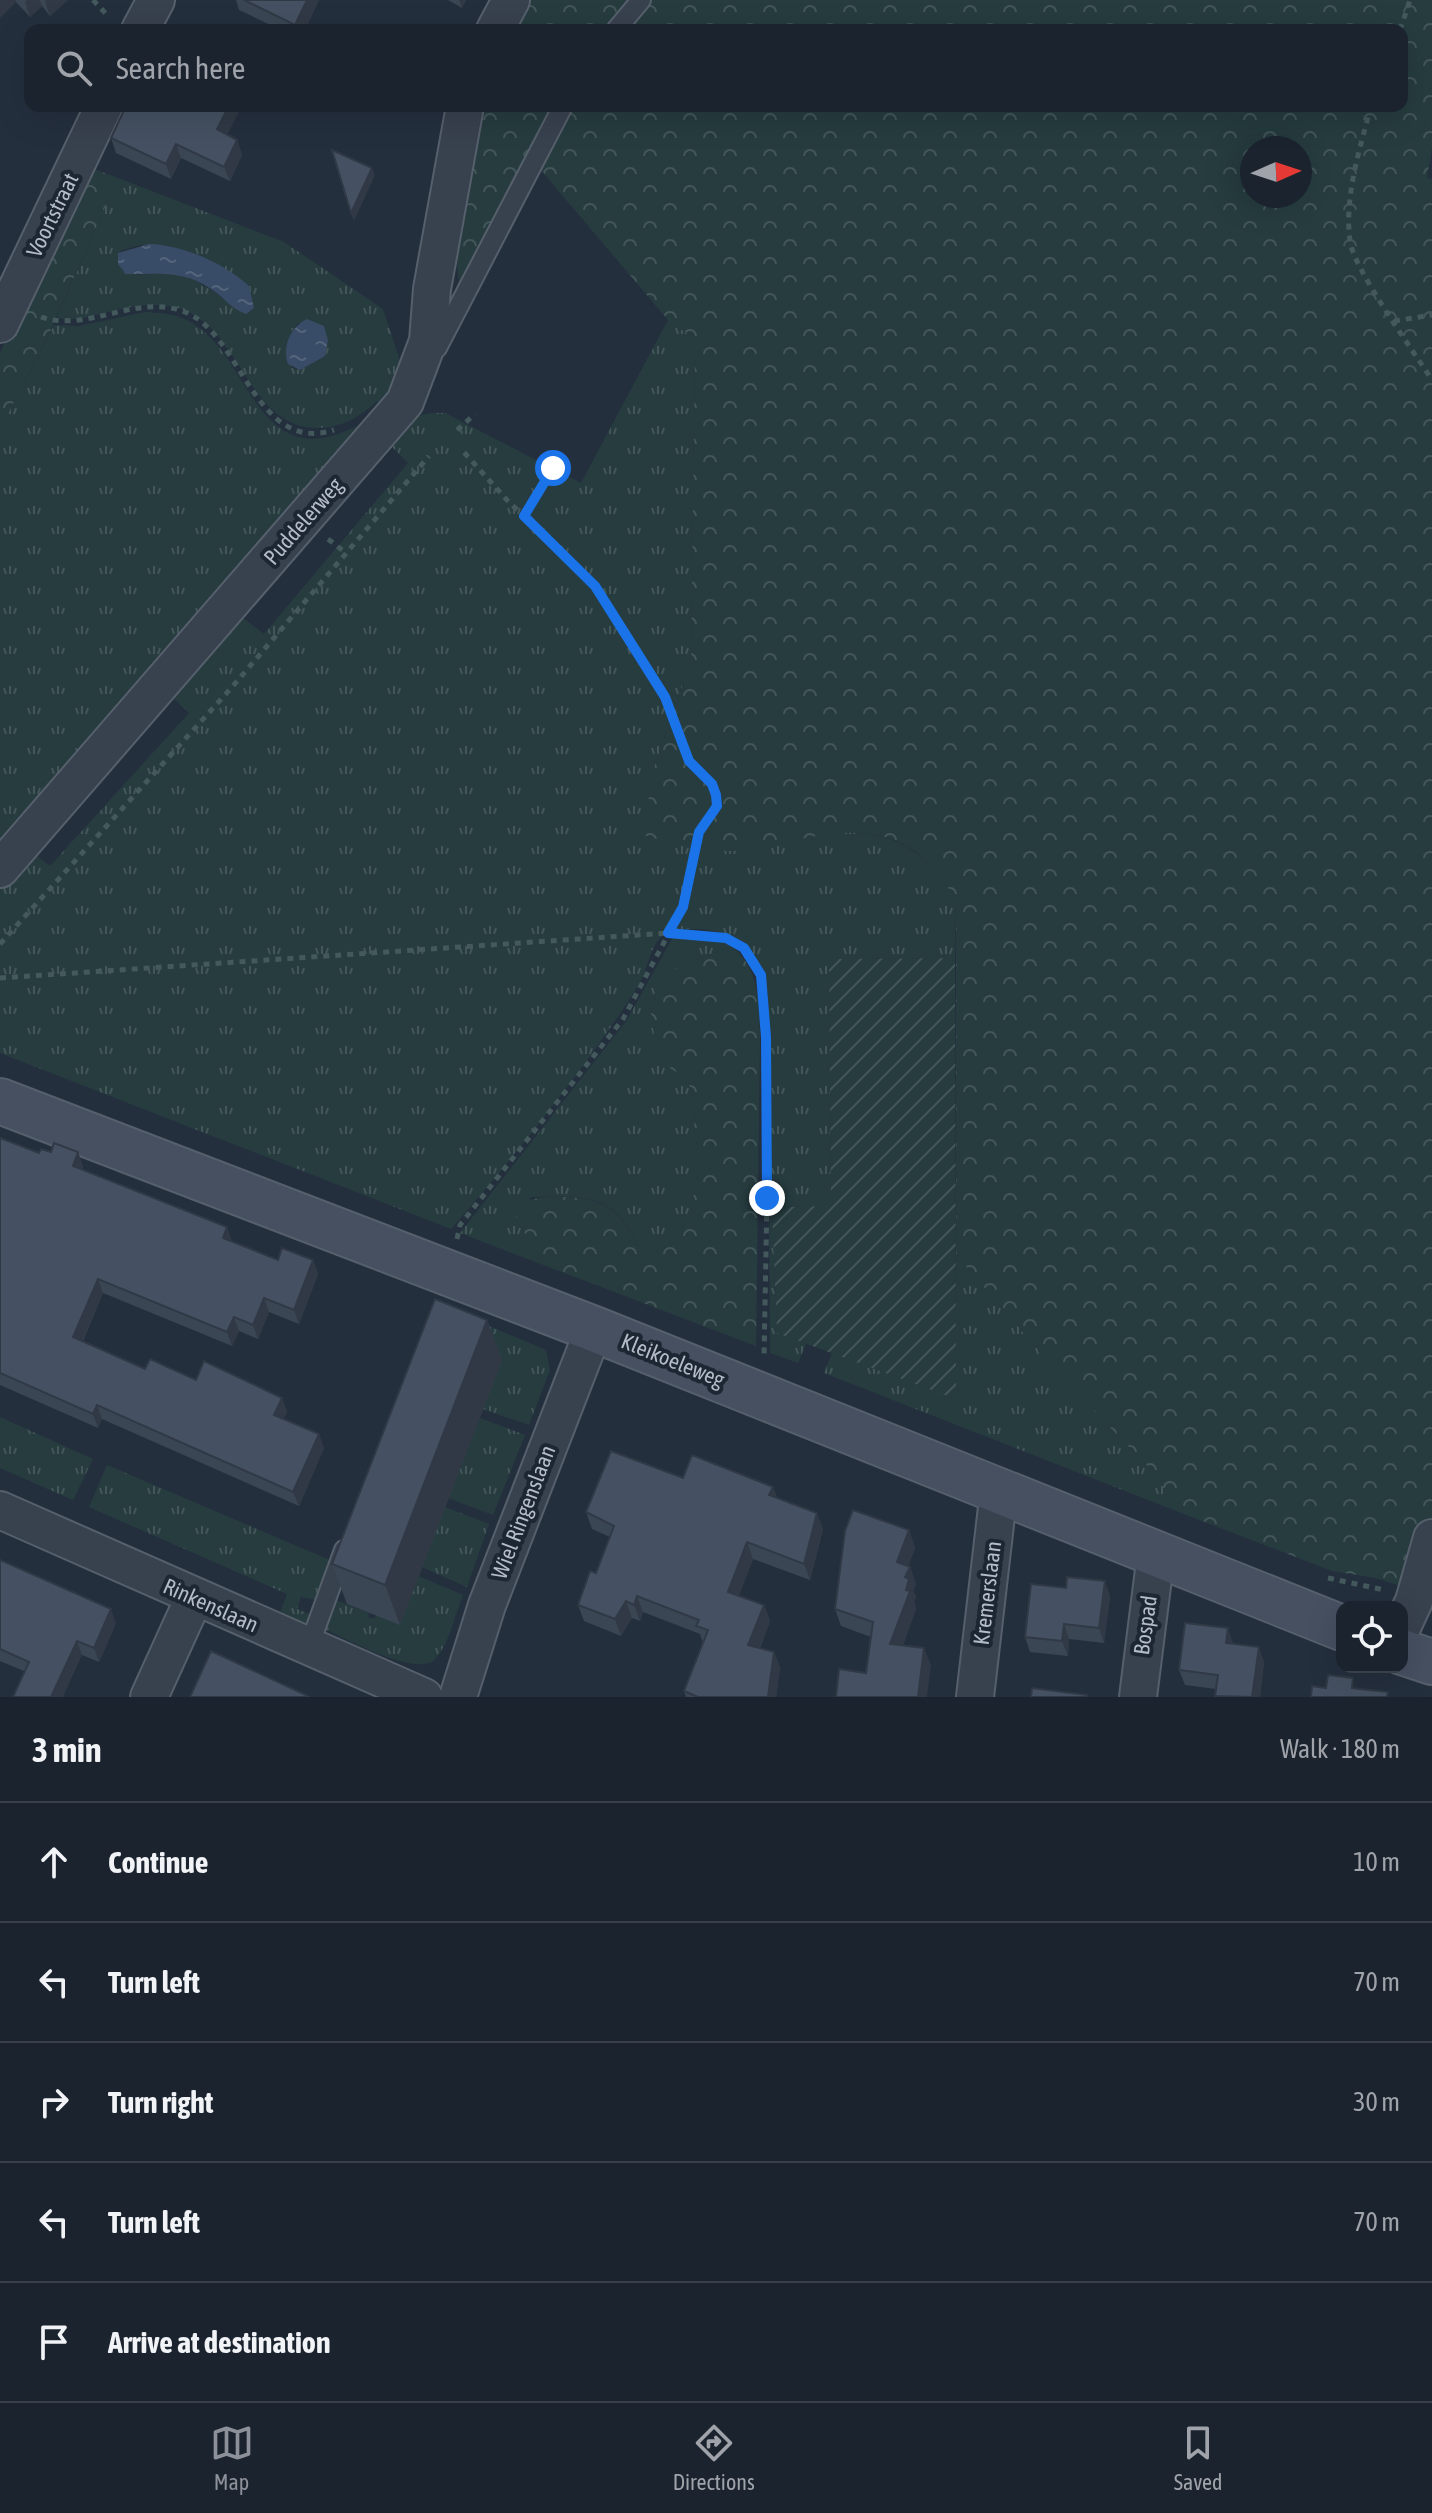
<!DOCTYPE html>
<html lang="en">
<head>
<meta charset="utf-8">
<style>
	:root { --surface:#1b232e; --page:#282f3a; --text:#f1f3f6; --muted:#a0a4aa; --line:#39404a; --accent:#8c9099 }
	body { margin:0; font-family:"Asap Condensed",sans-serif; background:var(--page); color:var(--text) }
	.controls { position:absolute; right:24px; bottom:24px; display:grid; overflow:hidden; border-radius:16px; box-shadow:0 8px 32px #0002 }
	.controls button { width:72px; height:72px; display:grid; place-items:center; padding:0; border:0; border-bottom:2px solid var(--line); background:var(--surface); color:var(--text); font:40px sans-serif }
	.compass { position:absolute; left:1240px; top:136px; width:72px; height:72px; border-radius:50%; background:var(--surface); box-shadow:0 8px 32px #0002; rotate:87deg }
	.stop { position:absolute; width:24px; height:24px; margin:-18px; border:6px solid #1a73e8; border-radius:50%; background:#fff }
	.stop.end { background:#1a73e8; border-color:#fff; box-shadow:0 2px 8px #0008 }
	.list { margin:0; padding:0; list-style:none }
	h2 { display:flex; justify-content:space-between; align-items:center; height:104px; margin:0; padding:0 32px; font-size:34px }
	h2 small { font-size:26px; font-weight:400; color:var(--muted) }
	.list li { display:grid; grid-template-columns:52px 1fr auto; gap:24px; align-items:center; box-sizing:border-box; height:120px; padding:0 32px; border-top:2px solid var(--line) }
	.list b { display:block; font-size:30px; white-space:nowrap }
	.list em { font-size:26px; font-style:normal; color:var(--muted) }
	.icon { flex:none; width:44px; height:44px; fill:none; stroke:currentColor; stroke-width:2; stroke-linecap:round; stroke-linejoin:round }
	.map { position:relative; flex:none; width:1432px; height:1697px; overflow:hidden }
	.search { position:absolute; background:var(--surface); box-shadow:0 8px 32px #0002; left:24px; right:24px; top:24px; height:88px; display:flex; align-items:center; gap:20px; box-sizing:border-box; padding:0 28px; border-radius:16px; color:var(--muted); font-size:30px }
	.sheet { height:704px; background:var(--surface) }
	nav { display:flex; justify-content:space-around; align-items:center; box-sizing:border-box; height:112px; border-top:2px solid var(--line); background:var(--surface); font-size:22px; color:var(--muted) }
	nav a { display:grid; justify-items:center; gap:4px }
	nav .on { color:var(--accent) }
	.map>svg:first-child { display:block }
</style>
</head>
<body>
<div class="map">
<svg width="1432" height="1697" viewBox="0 0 1432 1697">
	<defs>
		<pattern id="grass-tufts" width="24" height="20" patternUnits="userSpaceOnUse" patternTransform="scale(2)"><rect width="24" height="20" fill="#263c3f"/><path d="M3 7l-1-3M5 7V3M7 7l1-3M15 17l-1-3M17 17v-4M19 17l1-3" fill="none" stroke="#435659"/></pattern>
		<pattern id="forest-crowns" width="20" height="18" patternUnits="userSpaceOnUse" patternTransform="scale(2)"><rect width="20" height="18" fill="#263c3f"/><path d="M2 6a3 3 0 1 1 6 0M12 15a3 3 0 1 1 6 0" fill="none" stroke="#435659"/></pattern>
		<pattern id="garden-furrows" width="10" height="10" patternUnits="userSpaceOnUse" patternTransform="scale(2)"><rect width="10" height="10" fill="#263c3f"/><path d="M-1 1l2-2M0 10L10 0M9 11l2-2" fill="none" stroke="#435659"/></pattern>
		<pattern id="water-ripples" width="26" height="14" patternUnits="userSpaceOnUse" patternTransform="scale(2)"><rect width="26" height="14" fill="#394c67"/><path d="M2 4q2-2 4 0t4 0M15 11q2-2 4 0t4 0" fill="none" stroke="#53647b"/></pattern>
	</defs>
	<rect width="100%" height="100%" fill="#242f3e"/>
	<!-- grass -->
	<g fill="url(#grass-tufts)" fill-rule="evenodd">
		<path d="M118,178L284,242L383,309L403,370L383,403L377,401C360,417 341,428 317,428C248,427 243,333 184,310C138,292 83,328 57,317ZM140,245C181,250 217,259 249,286L254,308L249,312C223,303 207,281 178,275C161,271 137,279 123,270L120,251ZM298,323L324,326L328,340L325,356L300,370L292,368L291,333Z"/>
		<path d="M145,312C157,313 170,313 182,318C258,349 249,494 375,416L0,849V429L54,325L79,326Z"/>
		<path d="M668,320L695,339L691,661L650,779L752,849C805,834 871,818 919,855C933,865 944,884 956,897L955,958L829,959L831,1207L772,1206L777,1332L806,1344L798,1363L770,1353L768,993C759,951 737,930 694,929C682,929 669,929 660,938C650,949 647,970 640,982C631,998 620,1014 610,1028C561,1098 507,1165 451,1229L0,1053V887L32,852L50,866L189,713L172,697L240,616L264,634L408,463L387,442C405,422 418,411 445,413L581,483Z"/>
		<path d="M673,937L713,938L731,946L673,970L659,981L651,1013L687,1079L695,1100L694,1130L699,1158L691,1214L676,1242L654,1252L637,1245C615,1191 581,1197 531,1197L516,1220L526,1235L533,1261L460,1233L627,1020Z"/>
		<path d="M956,1255L1068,1384L1160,1479L1171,1509L824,1373L832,1353L956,1398Z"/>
		<path d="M446,1308L546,1350L550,1370L529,1425L483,1409L501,1360Z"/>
		<path d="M0,1417L93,1459L73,1500L0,1468Z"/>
		<path d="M480,1418L525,1435L493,1515L448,1498Z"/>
		<path d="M107,1465L332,1561L316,1600L301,1597L297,1609L312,1615L309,1622L298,1628L278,1618L287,1594L89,1507Z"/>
		<path d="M445,1507L489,1524L467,1587L422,1567Z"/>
		<path d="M418,1576L463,1595C455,1614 450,1642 436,1658C419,1680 344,1637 322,1628L333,1599L369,1613L368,1617L374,1619L376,1615L400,1624Z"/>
	</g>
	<!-- forest -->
	<g fill="url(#forest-crowns)" fill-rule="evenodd">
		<path d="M523,0H1432V147L1427,178L1432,179V1517L1407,1588L1376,1578L1332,1571L1171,1509L1160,1479L1068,1384L956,1255V897C944,884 933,866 920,855C869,815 810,838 755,849C721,855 678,846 646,836L650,779L691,661L695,339L668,320L529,156L459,283L455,243L481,106H1402V30H507ZM1252,148H1300V196H1252Z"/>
		<path d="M86,166L118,178L49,334L0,429V353Z"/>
		<path d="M731,946C761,969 758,1003 760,1038L756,1346L533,1261L526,1235L516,1220L517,1206C532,1197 542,1197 559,1197C599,1197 620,1206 637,1245L654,1252L675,1242L691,1214L699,1158L694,1130L695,1100L687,1079L670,1068L654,1034L651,1013L659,981L673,970Z"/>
	</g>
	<!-- garden -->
	<path fill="url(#garden-furrows)" d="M955,958L956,1399L777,1333L772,1207L831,1206L829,959Z"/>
	<!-- water -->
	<g fill="url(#water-ripples)">
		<path d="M149,244C183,245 224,263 249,286L254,308L246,314C231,309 224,297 211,289C184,270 157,274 126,274L118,264V253Z"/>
		<path d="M307,319L324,326L328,340L325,356L300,370L288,364C282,347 290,327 307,319Z"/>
	</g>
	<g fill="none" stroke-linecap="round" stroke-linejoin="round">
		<defs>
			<g id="lane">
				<path d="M616,30L641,0"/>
				<path d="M437,348L563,106"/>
				<path d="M308,1649L344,1550"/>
			</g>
			<g id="street">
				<path d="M140,30L156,0"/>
				<path d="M495,30L511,0"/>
				<path d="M0,324L104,106"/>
				<path d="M0,869L405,402L428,341L432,289L465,106"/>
				<path d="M0,1510L424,1697"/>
				<path d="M1402,1627L1414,1601L1432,1538"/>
				<path d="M149,1697L194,1598"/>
				<path d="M458,1697L487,1605L594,1329"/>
				<path d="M975,1697L999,1490"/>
				<path d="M1138,1697L1156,1554"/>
			</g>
			<g id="secondary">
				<path d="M0,1101L594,1329L1342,1628"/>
				<path d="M1402,1652L1432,1662"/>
			</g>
		</defs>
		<!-- lane casing -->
		<use href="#lane" stroke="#565f6c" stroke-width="22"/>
		<!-- street casing -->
		<use href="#street" stroke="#565f6c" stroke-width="40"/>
		<!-- secondary casing -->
		<use href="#secondary" stroke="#565f6c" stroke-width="48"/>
		<!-- path -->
		<g stroke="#44595c" stroke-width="5" stroke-dasharray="6 6" stroke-linecap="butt">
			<path d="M93,0L109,17"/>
			<path d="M1400,30L1410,0"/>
			<path d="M1371,106C1360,149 1344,196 1350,241C1353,268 1414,352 1432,380"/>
			<path d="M41,317C89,333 135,293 185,312C242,334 255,455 334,430"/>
			<path d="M1394,321L1432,315"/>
			<path d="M457,430L475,414"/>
			<path d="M524,516L553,468V452"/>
			<path d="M328,539L346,553"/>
			<path d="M0,944L233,686L429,456"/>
			<path d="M0,978L668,933C716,936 752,932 764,990L767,1198L764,1358"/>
			<path d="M457,1239L460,1225L623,1019L683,907L699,832L717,806L712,784L689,761L665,697L595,586L507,500L461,449"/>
			<path d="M1328,1578L1384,1590"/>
		</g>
		<!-- lane -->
		<use href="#lane" stroke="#38414e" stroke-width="18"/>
		<!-- street -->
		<use href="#street" stroke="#38414e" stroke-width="36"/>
		<!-- secondary -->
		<use href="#secondary" stroke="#465061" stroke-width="44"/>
	</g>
	<!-- wall -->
	<g fill="#3b4654">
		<path d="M0,0H68L50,16L42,6L30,17L16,2Z"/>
		<path d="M236,0H319L305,30H281L239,10Z"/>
		<path d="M448,0H466L462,8Z"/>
		<path d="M227,134L237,140L242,155L230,181L181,158L171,179L116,153L111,138Z"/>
		<path d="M0,1138L39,1153L83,1166L82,1170L232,1242L278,1260H313L318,1274L299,1324L269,1312L258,1339L239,1331L232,1346L103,1293L83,1341L145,1369L282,1398L287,1412L283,1419L324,1448L299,1506L102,1419L98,1428L0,1385Z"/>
		<path d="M487,1320L502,1360L400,1625L347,1604L332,1564Z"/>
		<path d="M683,1478L773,1487L777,1498L823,1529L810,1580L753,1559L739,1595L764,1605L770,1621L760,1648L774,1652L780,1668L776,1697H686L684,1691L703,1643L700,1634L643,1612L640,1621L632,1618L621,1636L584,1621L578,1605L596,1573L610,1537L592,1529L586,1512Z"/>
		<path d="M909,1530L915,1548L908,1566L910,1567L916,1584L913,1591L916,1596L914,1602L916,1609L903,1645L931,1665L866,1673L871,1637L841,1626L835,1609Z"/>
		<path d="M0,1560L116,1623L99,1662L82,1655L24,1671L0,1661Z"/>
		<path d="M1110,1596L1104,1643L1069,1639L1068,1656L1030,1652L1025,1637Z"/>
		<path d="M1233,1644L1264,1662L1260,1697H1215L1216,1689L1185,1685L1179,1670Z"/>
	</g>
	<!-- shaded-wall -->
	<g fill="#303945">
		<path d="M0,0H16V2L0,18Z"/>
		<path d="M27,0H40L42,6L30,17L25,2Z"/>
		<path d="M46,0H68L50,16L45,1Z"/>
		<path d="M307,0H319L305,30H297L295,25Z"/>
		<path d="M459,0H466L462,8Z"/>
		<path d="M229,106H242L223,143L217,129Z"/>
		<path d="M237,140L242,155L230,181L224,167Z"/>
		<path d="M176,144L181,158L171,179L166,164Z"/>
		<path d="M372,168L375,175L354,221L351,213Z"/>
		<path d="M78,1152L83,1166L78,1180L73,1166Z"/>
		<path d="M227,1227L232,1241L223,1238Z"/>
		<path d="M313,1260L318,1274L299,1324L294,1310Z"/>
		<path d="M98,1279L103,1293L78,1351L73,1337Z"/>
		<path d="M264,1298L269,1312L258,1339L253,1325Z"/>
		<path d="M234,1317L239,1331L232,1346L227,1332Z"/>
		<path d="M487,1320L502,1360L400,1625L385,1585Z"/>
		<path d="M282,1398L287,1412L279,1429L274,1415Z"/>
		<path d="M97,1405L102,1419L98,1428L93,1414Z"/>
		<path d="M319,1434L324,1448L299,1506L293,1492Z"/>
		<path d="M773,1487L779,1503L769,1495Z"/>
		<path d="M817,1513L823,1529L810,1580L804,1564Z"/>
		<path d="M909,1530L915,1548L903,1580L897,1562Z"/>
		<path d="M747,1542L753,1559L734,1608L728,1592Z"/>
		<path d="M910,1567L916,1584L913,1591L916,1596L914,1602L916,1609L897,1661L890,1644L906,1590L905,1577Z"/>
		<path d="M1105,1581L1110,1596L1104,1643L1099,1628Z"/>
		<path d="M637,1596L643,1612L640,1621L634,1605Z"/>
		<path d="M626,1601L632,1618L621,1636L615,1619Z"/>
		<path d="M764,1605L770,1621L754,1662L748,1645Z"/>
		<path d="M111,1609L116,1623L99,1662L94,1648Z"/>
		<path d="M1064,1624L1069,1639L1068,1656L1062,1641Z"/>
		<path d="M1228,1628L1233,1643L1232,1658L1226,1643Z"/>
		<path d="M77,1641L82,1655L63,1697H51Z"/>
		<path d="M1259,1647L1264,1662L1260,1697H1252Z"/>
		<path d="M924,1648L931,1665L927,1697H918Z"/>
		<path d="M774,1652L780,1668L776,1697H768Z"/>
	</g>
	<!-- building -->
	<g fill="#455162" stroke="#303945" stroke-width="2">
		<path d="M244,0H307L295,25Z"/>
		<path d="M126,106H229L217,129L237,140L224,167L176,144L166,164L111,138Z"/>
		<path d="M332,150L372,168L351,213Z"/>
		<path d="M0,1138L39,1153L41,1149L51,1152L54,1143L78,1152L73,1166L227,1227L223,1238L278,1260L282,1248L313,1260L294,1310L264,1298L253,1325L234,1317L227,1332L98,1279L73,1337L145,1369L150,1359L196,1380L204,1361L282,1398L274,1415L319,1434L293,1492L97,1405L93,1414L0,1373Z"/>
		<path d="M435,1299L487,1320L385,1585L332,1564Z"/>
		<path d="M611,1451L683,1478L692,1455L773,1487L769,1495L817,1513L804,1564L747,1542L728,1592L764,1605L748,1645L774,1652L768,1697H698L684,1691L708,1630L696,1626L699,1620L637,1596L634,1605L626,1601L615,1619L578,1605L590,1571L596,1573L614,1526L586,1512Z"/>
		<path d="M853,1510L909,1530L897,1562L910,1567L905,1577L909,1579L906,1590L910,1591L890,1644L924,1648L918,1697H836L839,1669L866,1673L873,1622L835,1609L845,1531Z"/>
		<path d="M0,1560L111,1609L94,1648L77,1641L51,1697H13L29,1662L0,1649Z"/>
		<path d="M1067,1577L1105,1581L1099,1628L1064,1624L1062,1641L1025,1637L1031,1584L1066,1588Z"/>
		<path d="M1185,1623L1228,1628L1226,1643L1259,1647L1252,1697L1215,1696L1218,1675L1179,1670Z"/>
		<path d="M211,1651L310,1697H190Z"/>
		<path d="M1328,1675L1353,1678L1352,1688L1388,1692L1387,1697H1311L1312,1686L1326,1688Z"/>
		<path d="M1032,1688L1087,1695L1086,1697H1031Z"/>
	</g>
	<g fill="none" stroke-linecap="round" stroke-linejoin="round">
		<!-- route -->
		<path stroke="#1a73e8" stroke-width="10" d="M553,468L524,516L595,586L665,697L689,761L712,784L716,795L717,806L699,832L683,907L668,933L726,938L744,948L761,975L766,1037L767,1198"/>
	</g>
	<g text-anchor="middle" stroke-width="8" stroke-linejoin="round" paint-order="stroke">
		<!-- street labels -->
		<g font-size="22" fill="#b4bcc9" stroke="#1d2633">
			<text transform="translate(52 215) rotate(-64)" y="8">Voortstraat</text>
			<text transform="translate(303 521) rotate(-49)" y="8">Puddelerweg</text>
			<text transform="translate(673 1360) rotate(22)" y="8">Kleikoeleweg</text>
			<text transform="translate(523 1512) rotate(-69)" y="8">Wiel Ringenslaan</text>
			<text transform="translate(987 1593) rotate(-83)" y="8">Kremerslaan</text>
			<text transform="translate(211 1605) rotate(24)" y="8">Rinkenslaan</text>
			<text transform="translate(1145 1625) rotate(-82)" y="8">Bospad</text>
		</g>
	</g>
</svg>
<div class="controls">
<button><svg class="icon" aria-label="locate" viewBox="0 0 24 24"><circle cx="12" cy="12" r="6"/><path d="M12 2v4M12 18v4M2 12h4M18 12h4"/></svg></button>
</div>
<svg class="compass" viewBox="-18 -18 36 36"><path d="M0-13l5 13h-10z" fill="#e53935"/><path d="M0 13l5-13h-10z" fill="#a0a4aa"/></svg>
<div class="stop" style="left:553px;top:468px"></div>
<div class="stop end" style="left:767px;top:1198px"></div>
<div class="search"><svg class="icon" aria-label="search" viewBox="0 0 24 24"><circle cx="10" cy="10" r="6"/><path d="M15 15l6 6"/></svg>Search here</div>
</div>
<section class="sheet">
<h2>3 min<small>Walk · 180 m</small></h2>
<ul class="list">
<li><svg class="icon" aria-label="ahead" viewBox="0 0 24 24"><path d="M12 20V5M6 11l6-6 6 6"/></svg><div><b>Continue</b></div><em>10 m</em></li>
<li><svg class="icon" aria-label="left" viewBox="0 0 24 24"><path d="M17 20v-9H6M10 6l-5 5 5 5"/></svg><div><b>Turn left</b></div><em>70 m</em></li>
<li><svg class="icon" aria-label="right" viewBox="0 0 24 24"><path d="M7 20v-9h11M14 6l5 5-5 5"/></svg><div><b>Turn right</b></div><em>30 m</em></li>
<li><svg class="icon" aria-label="left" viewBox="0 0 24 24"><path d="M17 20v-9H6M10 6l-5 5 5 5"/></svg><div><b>Turn left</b></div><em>70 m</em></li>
<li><svg class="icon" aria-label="arrive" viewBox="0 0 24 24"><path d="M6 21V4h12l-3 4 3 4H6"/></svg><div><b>Arrive at destination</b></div></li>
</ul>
</section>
<nav>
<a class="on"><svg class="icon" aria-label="map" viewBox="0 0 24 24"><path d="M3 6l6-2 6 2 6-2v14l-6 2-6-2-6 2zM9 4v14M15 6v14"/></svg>Map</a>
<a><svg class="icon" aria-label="directions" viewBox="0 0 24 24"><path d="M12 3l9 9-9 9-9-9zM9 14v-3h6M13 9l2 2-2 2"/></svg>Directions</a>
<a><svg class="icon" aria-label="saved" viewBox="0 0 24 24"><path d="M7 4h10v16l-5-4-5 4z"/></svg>Saved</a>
</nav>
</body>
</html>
